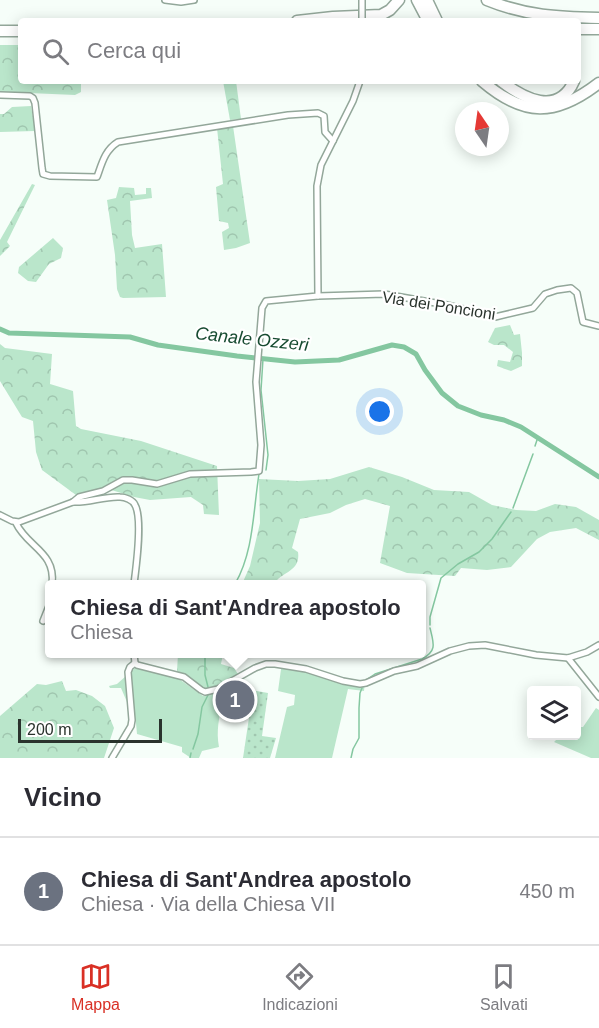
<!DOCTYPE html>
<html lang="it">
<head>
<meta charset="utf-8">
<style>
	:root { --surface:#fff; --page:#f2f2f3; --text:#2b2b33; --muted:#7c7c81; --line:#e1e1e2; --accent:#d93025 }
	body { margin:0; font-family:Arial,sans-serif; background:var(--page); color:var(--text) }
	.controls { position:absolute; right:18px; bottom:18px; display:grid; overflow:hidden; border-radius:6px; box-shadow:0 3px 15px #0003 }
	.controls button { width:54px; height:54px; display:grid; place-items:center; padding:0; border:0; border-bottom:2px solid var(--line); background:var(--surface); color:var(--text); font:30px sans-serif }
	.compass { position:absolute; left:455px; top:102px; width:54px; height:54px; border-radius:50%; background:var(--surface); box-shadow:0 3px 15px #0003; rotate:347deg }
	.scale { position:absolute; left:18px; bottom:15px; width:144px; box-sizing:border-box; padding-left:6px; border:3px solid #2a332d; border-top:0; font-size:16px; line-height:21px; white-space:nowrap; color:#2a332d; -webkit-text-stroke:4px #fff; paint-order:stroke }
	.you { position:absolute; left:380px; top:412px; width:21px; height:21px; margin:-15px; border:4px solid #fff; border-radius:50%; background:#1a73e8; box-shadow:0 0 0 9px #1a73e833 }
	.badge { display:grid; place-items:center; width:39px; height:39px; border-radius:50%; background:var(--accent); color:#fff; font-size:20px; font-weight:700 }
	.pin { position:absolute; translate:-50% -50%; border:3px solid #fff; box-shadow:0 2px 6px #0006 }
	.popup { position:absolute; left:45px; top:580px; width:381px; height:78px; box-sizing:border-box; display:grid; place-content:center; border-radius:6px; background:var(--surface); filter:drop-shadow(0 2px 4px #0005); font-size:20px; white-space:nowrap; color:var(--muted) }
	.popup b { font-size:22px; color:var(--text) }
	.popup::after { content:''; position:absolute; left:50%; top:100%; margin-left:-12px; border:12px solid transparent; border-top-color:var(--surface) }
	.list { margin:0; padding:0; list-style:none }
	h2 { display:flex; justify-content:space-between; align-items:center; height:78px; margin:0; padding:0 24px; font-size:26px }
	h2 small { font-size:20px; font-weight:400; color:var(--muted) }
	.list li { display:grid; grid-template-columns:39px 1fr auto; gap:18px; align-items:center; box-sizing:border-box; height:108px; padding:0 24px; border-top:2px solid var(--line) }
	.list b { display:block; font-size:22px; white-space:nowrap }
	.list p { margin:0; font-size:20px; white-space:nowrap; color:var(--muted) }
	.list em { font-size:20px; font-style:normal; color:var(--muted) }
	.icon { flex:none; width:33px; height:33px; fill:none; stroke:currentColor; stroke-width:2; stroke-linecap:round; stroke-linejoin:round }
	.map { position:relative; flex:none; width:599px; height:758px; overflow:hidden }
	.search { position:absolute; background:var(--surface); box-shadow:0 3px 15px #0003; left:18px; right:18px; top:18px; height:66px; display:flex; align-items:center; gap:15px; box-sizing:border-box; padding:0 21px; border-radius:6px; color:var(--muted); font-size:22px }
	.sheet { height:186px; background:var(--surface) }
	nav { display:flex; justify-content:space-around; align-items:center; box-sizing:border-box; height:84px; border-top:2px solid var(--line); background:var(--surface); font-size:16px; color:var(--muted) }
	nav a { display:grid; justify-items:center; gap:3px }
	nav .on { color:var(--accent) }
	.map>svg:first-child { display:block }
</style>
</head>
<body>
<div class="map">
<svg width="599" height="758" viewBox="0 0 599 758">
	<defs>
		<pattern id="forest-crowns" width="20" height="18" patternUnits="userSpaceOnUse" patternTransform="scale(1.5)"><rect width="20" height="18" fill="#bae6cb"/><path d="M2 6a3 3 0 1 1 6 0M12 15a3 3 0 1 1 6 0" fill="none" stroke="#a0c6af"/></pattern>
		<pattern id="garden-dots" width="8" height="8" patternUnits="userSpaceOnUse" patternTransform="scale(1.5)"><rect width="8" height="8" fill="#bae6cb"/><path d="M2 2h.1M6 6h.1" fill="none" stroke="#a0c6af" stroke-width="1.8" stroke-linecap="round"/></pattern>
	</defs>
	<rect width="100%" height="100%" fill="#f6fef9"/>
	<!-- grass -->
	<g fill="#bae6cb">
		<path d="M282,662L295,664L354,682L365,681L364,691L348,689L332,758H275L287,707L294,705L295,695L278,691Z"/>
		<path d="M135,668L179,679L203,696L217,692L223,701C219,717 216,731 219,747L202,751L199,758H191L182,752V747L137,734L136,723L121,688H110L109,686L117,684Z"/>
		<path d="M596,708L599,710V758H591L554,742L560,736H576L577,727H583Z"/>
	</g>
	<!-- forest -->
	<g fill="url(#forest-crowns)">
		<path d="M0,45H21V81H81V92L75,95L29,93L0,94Z"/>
		<path d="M223,81H236L241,119L230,120Z"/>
		<path d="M31,106L35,131L0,132V114H4L12,107Z"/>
		<path d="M233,126L250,243L236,248L224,250L222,232L229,228L228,223L219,221L216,187L223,184L217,128Z"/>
		<path d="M32,184L35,185L7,242L10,246L0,256V240Z"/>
		<path d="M119,187L134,188L135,195L146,194V188H151L152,198L130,201L132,235L135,248L162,244L166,297L123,298L120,297L117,289L115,255L107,200L116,198Z"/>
		<path d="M53,238L63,248L61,258L49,264L36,282L28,281L18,273L19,267Z"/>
		<path d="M510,325L514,335L520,334L522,353V366L511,371L497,366L498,360L510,362L513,352L504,345H494L488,342L495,328Z"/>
		<path d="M0,344L5,348L52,354L50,384L73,391L76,426L81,429L141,441L217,466L219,515L204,514L203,505L191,497L150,500L134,497L105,488L76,495L42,470L36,452L33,421L22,417L0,381Z"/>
		<path d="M369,467L402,477L434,490L469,492L492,505L516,510L536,511L555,504L576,507L599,520V540L576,528L550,532L537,539L511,567L487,570L461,568L455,576L407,573L380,563L390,506L365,499L346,505L330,513L300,519L292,548L298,552C301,572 281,572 274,584H242L250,566L260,523L259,479L298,481L330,479Z"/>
		<path d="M178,654H223L221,664L234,668L238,674L223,683L205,690L177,671Z"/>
		<path d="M62,681L66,691L76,690L92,696L105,706L114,728L104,758H0V716L37,684L46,685Z"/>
	</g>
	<!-- garden -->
	<path fill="url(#garden-dots)" d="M251,690L268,693L262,736L276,738L270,758H243L250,711Z"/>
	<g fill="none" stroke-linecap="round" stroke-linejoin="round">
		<!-- stream -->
		<g stroke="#84c7a0" stroke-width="1.5">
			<path d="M263,359L261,390L268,455L266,470"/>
			<path d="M535,446L538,437"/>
			<path d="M513,508L533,454"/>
			<path d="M235,584C254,551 253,511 259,474"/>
			<path d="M430,625V617L441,578L458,564L479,552L492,539L511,512"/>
			<path d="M205,654V675L208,687"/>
			<path d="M366,680L375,674L422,659C437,651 434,644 430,628"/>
			<path d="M193,749L198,734L202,707L209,693"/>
			<path d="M190,758L191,753"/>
			<path d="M351,758L353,749L359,738V708L360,693L362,688"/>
		</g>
		<!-- canal -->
		<path stroke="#84c7a0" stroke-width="5" d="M0,329L9,333L130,337L158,345L237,356L295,362L339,360L392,345L404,347L416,354L425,370L442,393L458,406L481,415L504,420L521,427L599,477"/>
		<defs>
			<g id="street">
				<path d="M165,0L181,2L194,0"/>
				<path d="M0,95L30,96L33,98L35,103L42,168L43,174L50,176L97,177C102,163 105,150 118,142L288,115L318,113L324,116L325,132L333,141"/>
				<path d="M318,296L384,294L447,305L495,317L533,308L545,294L557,290L571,288L577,293L583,322L599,326"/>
				<path d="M73,502C89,503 104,496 120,497C125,497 133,500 135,505C143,519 136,568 134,584"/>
				<path d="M0,515L12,521L19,522L73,502L79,497L103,491L123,480H132L157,484L190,474L251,472L259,471L261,445L256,382L262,308L266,301L318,296L317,186L321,165L353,101L360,81"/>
				<path d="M16,523C27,547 56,552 52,584"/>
				<path d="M43,621L49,606"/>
				<path d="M134,654L135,663L137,665L184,677L201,690L205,692L218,689L255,668L266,664H275L306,669L343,681L360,684L366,683L394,671L417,666L450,651L469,646L485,645L536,655L568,658L587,652L599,645"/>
				<path d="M568,658L599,697"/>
				<path d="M112,758L131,726L132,720L128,672L130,667L135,663"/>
			</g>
			<g id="highway">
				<path d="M417,0L428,21"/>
				<path d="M427,0L437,21"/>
				<path d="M487,0C526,16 558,17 599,18"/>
				<path d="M297,21L333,17L381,15L390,10L399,0"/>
				<path d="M578,29H599"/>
				<path d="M0,31H21"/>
				<path d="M482,81C524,117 555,117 599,83"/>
				<path d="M501,81C523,98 558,117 574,81"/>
			</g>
		</defs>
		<!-- street casing -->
		<use href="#street" stroke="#93a79a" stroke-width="8"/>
		<!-- highway casing -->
		<use href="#highway" stroke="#93a79a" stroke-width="13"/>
		<!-- street -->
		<use href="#street" stroke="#fff" stroke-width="5"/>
		<!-- highway -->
		<use href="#highway" stroke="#fff" stroke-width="10"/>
		<defs>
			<path id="street-bridge" d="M362,0V21"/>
		</defs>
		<!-- street-bridge casing -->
		<use href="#street-bridge" stroke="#93a79a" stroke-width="8" stroke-linecap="butt"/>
		<!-- street-bridge -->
		<use href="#street-bridge" stroke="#fff" stroke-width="5"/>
	</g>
	<g text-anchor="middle" stroke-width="4.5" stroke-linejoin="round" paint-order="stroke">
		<!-- street labels -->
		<g font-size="16" fill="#2a332d" stroke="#fff">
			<text transform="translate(439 305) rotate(9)" y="6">Via dei Poncioni</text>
		</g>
		<!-- water labels -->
		<g font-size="18" font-style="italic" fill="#174b31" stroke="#fff">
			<text transform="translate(252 339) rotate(6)" y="6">Canale Ozzeri</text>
		</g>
	</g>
</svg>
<div class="controls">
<button><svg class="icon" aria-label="layers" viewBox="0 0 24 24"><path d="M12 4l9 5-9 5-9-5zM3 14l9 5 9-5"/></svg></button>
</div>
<svg class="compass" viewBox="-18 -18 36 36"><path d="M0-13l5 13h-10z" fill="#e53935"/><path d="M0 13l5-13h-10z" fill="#7c7c81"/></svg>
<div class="scale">200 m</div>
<div class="you"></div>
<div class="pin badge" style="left:235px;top:700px;background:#6b7280">1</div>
<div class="popup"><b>Chiesa di Sant'Andrea apostolo</b>Chiesa</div>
<div class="search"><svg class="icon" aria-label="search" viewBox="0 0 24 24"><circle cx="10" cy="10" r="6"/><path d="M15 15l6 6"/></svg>Cerca qui</div>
</div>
<section class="sheet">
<h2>Vicino<small></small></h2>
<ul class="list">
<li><span class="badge" style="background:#6b7280">1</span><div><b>Chiesa di Sant'Andrea apostolo</b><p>Chiesa · Via della Chiesa VII</p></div><em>450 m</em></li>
</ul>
</section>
<nav>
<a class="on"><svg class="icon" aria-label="map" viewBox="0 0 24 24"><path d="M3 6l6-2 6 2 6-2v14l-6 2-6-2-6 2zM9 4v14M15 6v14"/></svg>Mappa</a>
<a><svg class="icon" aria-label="directions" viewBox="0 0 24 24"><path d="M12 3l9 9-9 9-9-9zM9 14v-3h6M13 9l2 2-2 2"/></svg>Indicazioni</a>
<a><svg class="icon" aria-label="saved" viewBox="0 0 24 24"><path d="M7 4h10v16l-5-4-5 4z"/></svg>Salvati</a>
</nav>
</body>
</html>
